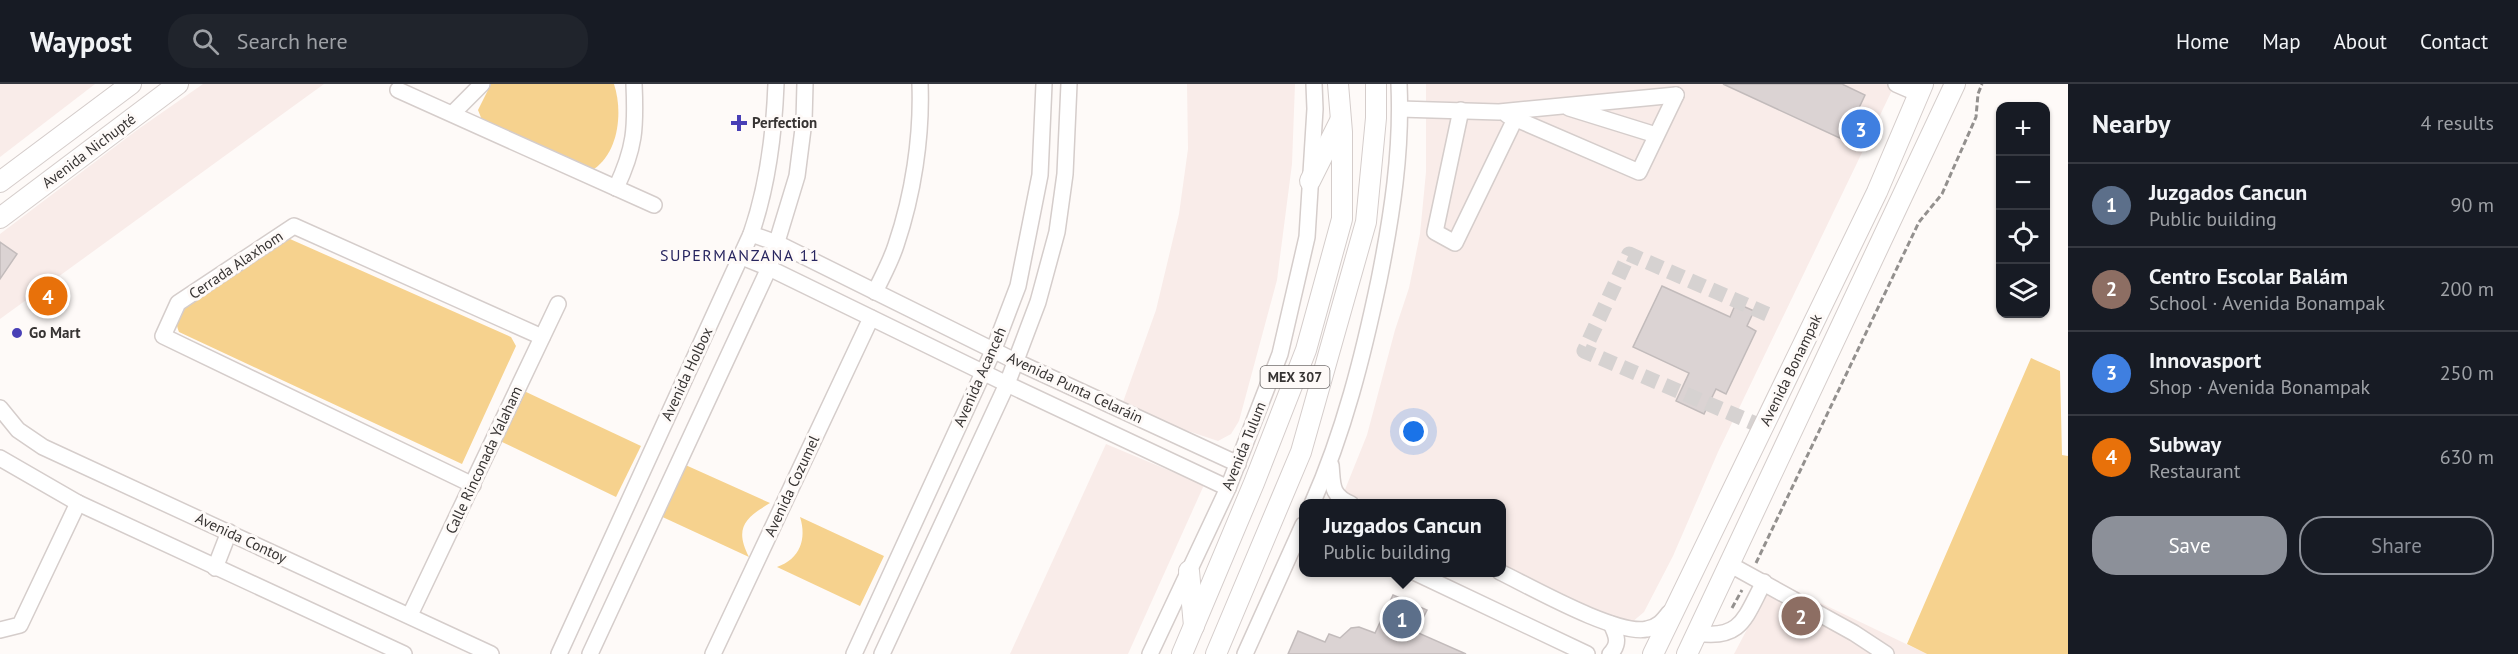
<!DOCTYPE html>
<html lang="en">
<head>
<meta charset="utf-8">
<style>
	:root { --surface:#171b24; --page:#20242c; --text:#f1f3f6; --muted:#9ea1a6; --line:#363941; --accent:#8c9099 }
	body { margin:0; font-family:"PT Sans",sans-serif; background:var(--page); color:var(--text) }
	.controls { position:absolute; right:18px; top:18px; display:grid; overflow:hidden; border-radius:12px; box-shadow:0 2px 4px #0004 }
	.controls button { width:54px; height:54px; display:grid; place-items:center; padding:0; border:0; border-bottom:2px solid var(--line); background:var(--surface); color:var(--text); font:30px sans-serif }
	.you { position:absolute; left:1414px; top:348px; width:21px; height:21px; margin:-15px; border:4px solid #fff; border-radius:50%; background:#1a73e8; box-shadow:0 0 0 9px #1a73e833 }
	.badge { display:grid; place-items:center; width:39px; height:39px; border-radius:50%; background:var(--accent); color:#fff; font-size:20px; font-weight:700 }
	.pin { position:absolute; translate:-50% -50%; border:3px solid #fff; box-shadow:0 2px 6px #0006 }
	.popup { position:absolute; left:1299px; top:415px; width:207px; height:78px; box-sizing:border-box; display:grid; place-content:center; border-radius:12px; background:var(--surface); filter:drop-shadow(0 2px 4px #0005); font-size:20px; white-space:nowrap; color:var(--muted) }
	.popup b { font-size:22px; color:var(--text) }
	.popup::after { content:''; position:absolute; left:50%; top:100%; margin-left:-12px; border:12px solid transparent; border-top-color:var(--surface) }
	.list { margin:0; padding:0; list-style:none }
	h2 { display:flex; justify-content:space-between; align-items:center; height:78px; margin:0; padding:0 24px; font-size:26px }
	h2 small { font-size:20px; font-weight:400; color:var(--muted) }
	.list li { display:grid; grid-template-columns:39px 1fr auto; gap:18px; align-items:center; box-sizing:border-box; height:84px; padding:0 24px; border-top:2px solid var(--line) }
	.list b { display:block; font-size:22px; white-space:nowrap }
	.list p { margin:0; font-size:20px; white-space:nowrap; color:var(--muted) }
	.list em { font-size:20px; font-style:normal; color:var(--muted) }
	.actions { display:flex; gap:12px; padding:18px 24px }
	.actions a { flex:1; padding:14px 0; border:2px solid var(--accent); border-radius:24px; text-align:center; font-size:21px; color:var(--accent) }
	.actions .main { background:var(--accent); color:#fff }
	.icon { flex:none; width:33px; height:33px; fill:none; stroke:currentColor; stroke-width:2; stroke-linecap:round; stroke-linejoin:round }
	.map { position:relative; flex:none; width:2068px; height:570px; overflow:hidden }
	header { display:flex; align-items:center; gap:36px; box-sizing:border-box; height:84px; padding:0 30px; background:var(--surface); border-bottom:2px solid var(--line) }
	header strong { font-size:28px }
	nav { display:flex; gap:33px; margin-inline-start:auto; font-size:21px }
	.search { width:420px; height:54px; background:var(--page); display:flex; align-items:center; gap:15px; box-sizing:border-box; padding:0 21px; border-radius:24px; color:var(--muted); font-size:22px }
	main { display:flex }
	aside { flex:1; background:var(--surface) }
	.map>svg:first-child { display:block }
</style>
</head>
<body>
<header>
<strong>Waypost</strong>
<div class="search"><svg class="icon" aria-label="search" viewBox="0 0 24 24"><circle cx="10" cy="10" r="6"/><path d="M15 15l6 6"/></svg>Search here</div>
<nav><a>Home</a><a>Map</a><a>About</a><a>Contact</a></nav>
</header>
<main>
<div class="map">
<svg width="2068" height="570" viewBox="0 0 2068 570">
	<rect width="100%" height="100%" fill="#fefaf8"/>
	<!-- built -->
	<g fill="#f9ece9">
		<path d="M0,0H95L0,73Z"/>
		<path d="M203,0H324L0,235V150L137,46Z"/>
		<path d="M1187,0H1295L1292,80L1277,196L1239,337L1231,350L1218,357L1182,345L1123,318L1156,226L1179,130L1188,65Z"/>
		<path d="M1426,0H1895L1718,368L1673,472L1644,528L1631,539L1615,538L1501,483V420L1368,419L1344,408L1367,351L1395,246L1409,204L1420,150L1426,88Z"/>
		<path d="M1106,360L1204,401L1128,570H1010Z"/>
		<path d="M1773,496L1927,570H1734Z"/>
	</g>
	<!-- green -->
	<g fill="#f6d28e">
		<path d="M491,0H614C623,27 619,68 594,85L583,83L482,36L478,26Z"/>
		<path d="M290,155L511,253L516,262L462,380L179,248C174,237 178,230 183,220L282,157Z"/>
		<path d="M2031,274L2060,287L2062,371L2068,372V570H1927L1907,560Z"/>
		<path d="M524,307L641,362L616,413L500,357Z"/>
		<path d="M681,379L770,419C745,434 734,444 749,473L656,430Z"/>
		<path d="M800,433L884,472L860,522L777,483C800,475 807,455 800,433Z"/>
	</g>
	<!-- building -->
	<g fill="#dbd3d3" stroke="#c2bbbb" stroke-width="1.5">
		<path d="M1723,0H1842L1865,11L1844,56Z"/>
		<path d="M0,158L17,170L0,195Z"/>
		<path d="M1662,202L1730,233L1736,219L1754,227L1747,242L1756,247L1726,310L1716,305L1704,330L1676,317L1689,289L1633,263Z"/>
		<path d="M1393,511L1427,526L1416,548L1466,570H1288L1298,547L1325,558L1329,550L1340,554L1351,544L1359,543L1375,549Z"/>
	</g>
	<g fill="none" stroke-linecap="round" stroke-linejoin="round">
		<!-- minor-tunnel -->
		<path stroke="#d6d2d1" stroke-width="15" stroke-dasharray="15 8" stroke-linecap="butt" d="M1763,343L1584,267L1629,170L1774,233"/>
		<defs>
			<g id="minor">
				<path d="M1896,0L1919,10"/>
				<path d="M398,6L654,121"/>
				<path d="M1569,24L1656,51"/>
				<path d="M1400,25L1499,28L1676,11"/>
				<path d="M1461,26L1435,148L1455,159L1515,35"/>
				<path d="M453,29L482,0"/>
				<path d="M1507,31L1639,88L1676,11"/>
				<path d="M616,104C635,64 636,44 634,0"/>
				<path d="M751,150L777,159L1015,277L1238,380"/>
				<path d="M742,173L769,184L1007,300L1228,404"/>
				<path d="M875,208C882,193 891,177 896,161C913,111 922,53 920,0"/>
				<path d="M0,324L18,346L43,363L491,570"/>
				<path d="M0,374L78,419L404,570"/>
				<path d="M1331,381C1333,400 1330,411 1351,420"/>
				<path d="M473,401L163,252L178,219L294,142L542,253"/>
				<path d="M1312,420C1344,348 1363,272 1379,196C1392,131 1402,67 1399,0"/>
				<path d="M1729,480L1854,549L1886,570"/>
				<path d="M215,484L229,448"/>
				<path d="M1414,488L1587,570"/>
				<path d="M1500,488C1531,503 1617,552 1647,545C1658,543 1663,537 1669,529"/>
				<path d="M410,531L558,220"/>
				<path d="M0,546L20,541L78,419"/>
				<path d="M1697,549C1742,556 1745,533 1764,498"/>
				<path d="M559,570L751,150C768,101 774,52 776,0"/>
				<path d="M590,570L769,184L797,92L804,37L805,0"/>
				<path d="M713,570L871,234"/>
				<path d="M854,570L994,265L1018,202L1040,91L1044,0"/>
				<path d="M882,570L1007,300L1038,218L1057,148L1065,90L1069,0"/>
				<path d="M1150,570L1228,404L1280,270L1307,153L1315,25L1314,0"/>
				<path d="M1245,570L1303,441"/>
				<path d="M1610,570C1620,560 1617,552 1611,540"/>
			</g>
			<g id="major">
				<path d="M1310,97L1340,37"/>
				<path d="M0,98L131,0"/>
				<path d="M0,134L178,0"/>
				<path d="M1189,487L1194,542"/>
				<path d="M1182,570L1254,399L1306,266L1342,135V48L1338,0"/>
				<path d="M1216,570L1301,368L1366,138L1376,34V0"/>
				<path d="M1653,570L1877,108L1923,0"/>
				<path d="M1687,570L1955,0"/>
			</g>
		</defs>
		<!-- minor casing -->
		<use href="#minor" stroke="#d5cdcb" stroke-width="18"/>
		<!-- major casing -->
		<use href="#major" stroke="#d5cdcb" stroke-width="22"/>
		<!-- path -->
		<g stroke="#93908e" stroke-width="3" stroke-dasharray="6 3" stroke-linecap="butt">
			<path d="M1756,479L1919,138L1942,110L1976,33L1978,10L1982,0"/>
			<path d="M1732,524L1742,506"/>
		</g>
		<!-- minor -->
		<use href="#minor" stroke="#fff" stroke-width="15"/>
		<!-- major -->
		<use href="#major" stroke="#fff" stroke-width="20"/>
	</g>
	<!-- markers -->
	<g fill="#483fb6" stroke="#fefaf8" stroke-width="2">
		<path d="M736 30h6v6h6v6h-6v6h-6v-6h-6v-6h6z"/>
		<circle cx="17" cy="249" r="6"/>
	</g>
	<g text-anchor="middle" stroke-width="6" stroke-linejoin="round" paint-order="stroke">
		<!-- shield labels -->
		<rect fill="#fefaf8" stroke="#736f6e" stroke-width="1.5" x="1260.5" y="282" width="69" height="22" rx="4.5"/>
		<g font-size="14" font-weight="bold" fill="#373433">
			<text x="1295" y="298">MEX 307</text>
		</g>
		<!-- poi labels -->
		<g font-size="15" font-weight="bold" fill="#373433" stroke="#fefaf8" text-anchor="start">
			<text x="752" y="44">Perfection</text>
			<text x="29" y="254">Go Mart</text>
		</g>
		<!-- street labels -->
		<g font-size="15" fill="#373433" stroke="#fefaf8">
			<text transform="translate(89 67) rotate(-37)" y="5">Avenida Nichupté</text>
			<text transform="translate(236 181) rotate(-34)" y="5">Cerrada Alaxhom</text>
			<text transform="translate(1791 286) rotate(-64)" y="5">Avenida Bonampak</text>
			<text transform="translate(687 290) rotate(-65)" y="5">Avenida Holbox</text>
			<text transform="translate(980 293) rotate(-66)" y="5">Avenida Acanceh</text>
			<text transform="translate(1075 304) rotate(25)" y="5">Avenida Punta Celaráin</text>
			<text transform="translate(1244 362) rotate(-68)" y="5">Avenida Tulum</text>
			<text transform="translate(484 376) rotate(-65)" y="5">Calle Rinconada Yalaham</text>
			<text transform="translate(792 402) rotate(-65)" y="5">Avenida Cozumel</text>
			<text transform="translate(241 454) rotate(25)" y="5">Avenida Contoy</text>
		</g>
		<!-- neighbourhood labels -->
		<g font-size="16" letter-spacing="1.5" fill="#27255f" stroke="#fefaf8">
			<text x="740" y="177">SUPERMANZANA 11</text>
		</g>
	</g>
</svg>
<div class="controls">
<button>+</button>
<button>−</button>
<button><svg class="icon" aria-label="locate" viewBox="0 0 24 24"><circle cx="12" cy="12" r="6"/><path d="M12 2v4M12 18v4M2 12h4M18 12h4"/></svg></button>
<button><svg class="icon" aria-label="layers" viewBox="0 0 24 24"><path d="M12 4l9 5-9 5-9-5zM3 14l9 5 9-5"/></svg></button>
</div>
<div class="you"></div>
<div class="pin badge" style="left:1402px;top:535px;background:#5c6f8a">1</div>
<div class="popup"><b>Juzgados Cancun</b>Public building</div>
<div class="pin badge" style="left:1801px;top:532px;background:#8d6e63">2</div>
<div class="pin badge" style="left:1861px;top:45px;background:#3f7fe0">3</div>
<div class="pin badge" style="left:48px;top:212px;background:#e8710a">4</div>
</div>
<aside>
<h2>Nearby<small>4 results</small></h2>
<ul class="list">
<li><span class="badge" style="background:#5c6f8a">1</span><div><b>Juzgados Cancun</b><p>Public building</p></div><em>90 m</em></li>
<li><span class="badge" style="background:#8d6e63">2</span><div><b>Centro Escolar Balám</b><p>School · Avenida Bonampak</p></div><em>200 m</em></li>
<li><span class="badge" style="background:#3f7fe0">3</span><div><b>Innovasport</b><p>Shop · Avenida Bonampak</p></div><em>250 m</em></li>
<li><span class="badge" style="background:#e8710a">4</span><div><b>Subway</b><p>Restaurant</p></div><em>630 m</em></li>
</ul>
<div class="actions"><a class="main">Save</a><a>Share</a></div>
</aside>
</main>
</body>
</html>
